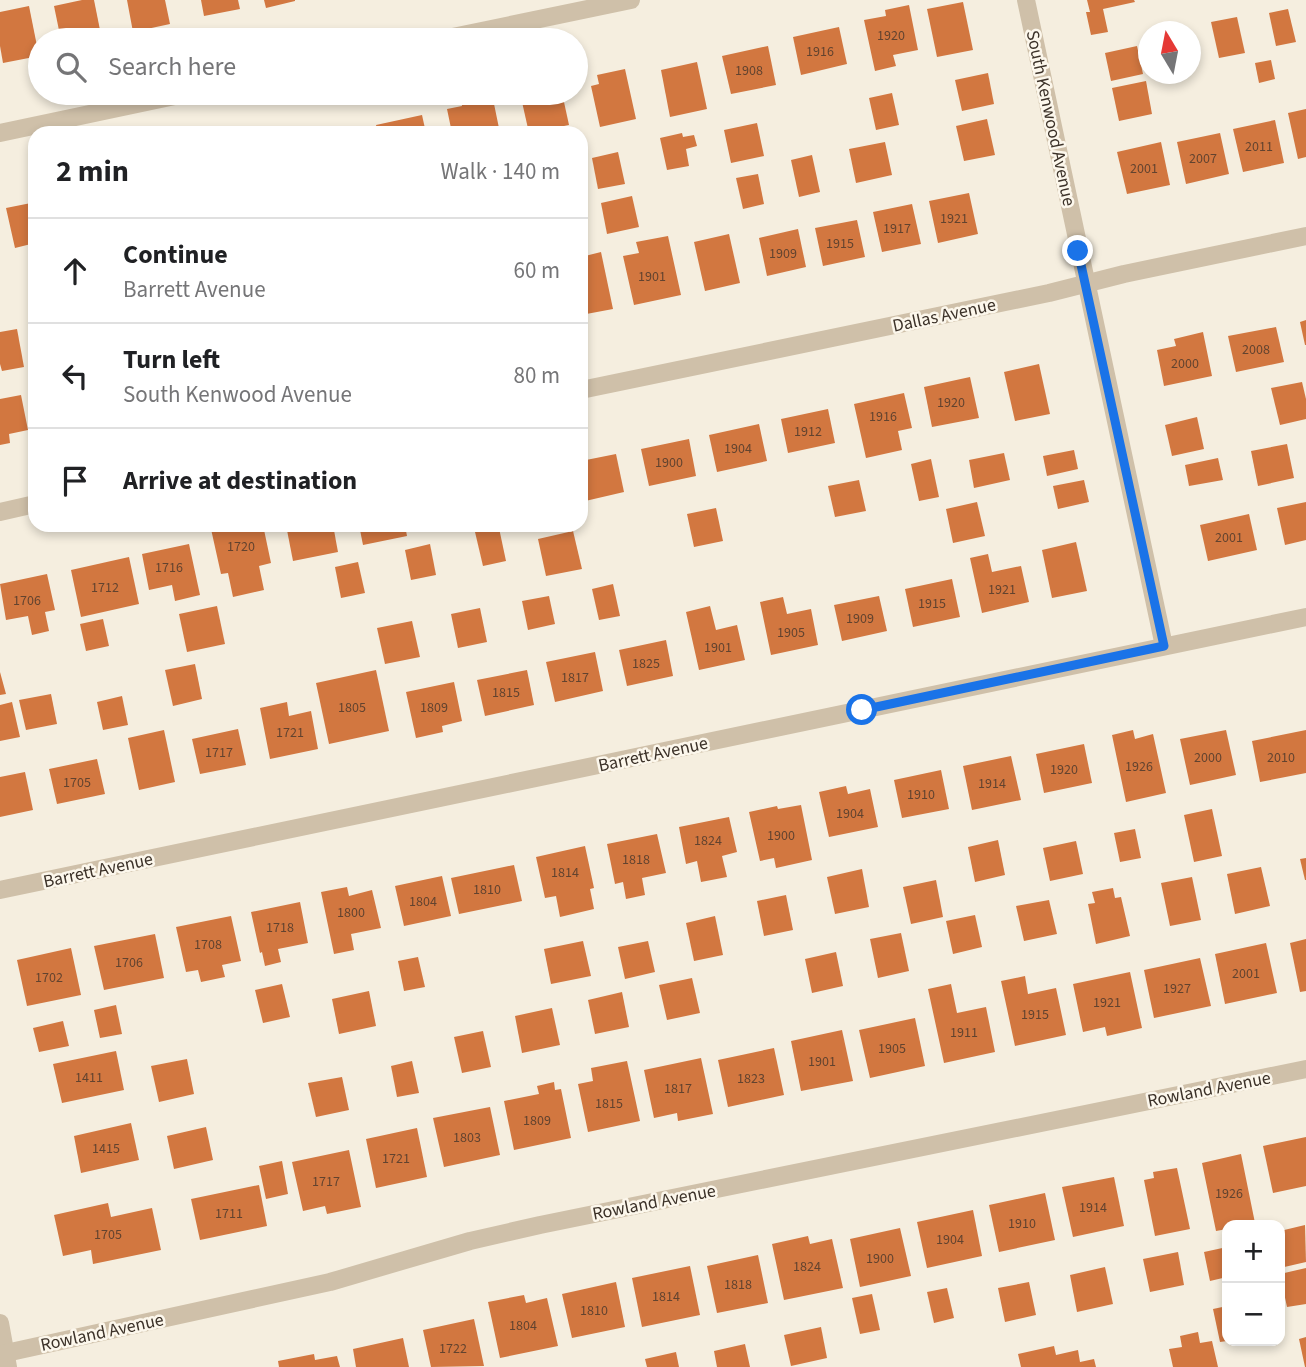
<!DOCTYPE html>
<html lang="en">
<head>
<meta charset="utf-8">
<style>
	:root { --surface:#fff; --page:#f2f2f2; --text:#202124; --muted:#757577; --line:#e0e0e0 }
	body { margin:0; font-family:"Source Sans 3",sans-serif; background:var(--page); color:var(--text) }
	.controls { position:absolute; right:21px; bottom:21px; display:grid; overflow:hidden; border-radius:14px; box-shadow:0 4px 10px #0003 }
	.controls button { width:63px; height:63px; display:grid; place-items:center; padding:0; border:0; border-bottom:2px solid var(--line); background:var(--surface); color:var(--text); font:35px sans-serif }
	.compass { position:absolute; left:1138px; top:21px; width:63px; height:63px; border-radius:50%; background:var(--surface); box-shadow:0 4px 10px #0003; rotate:350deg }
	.stop { position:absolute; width:21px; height:21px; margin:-16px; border:5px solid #1a73e8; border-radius:50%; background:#fff }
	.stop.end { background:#1a73e8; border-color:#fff; box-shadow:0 2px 7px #0008 }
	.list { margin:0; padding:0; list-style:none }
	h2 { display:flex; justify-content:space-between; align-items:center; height:91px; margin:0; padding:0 28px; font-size:30px }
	h2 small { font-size:23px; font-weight:400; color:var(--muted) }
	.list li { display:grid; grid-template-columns:46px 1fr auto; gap:21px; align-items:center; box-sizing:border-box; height:105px; padding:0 28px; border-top:2px solid var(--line) }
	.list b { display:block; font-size:26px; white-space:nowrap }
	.list p { margin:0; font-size:23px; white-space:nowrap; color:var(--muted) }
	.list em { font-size:23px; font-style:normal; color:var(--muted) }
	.icon { flex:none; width:38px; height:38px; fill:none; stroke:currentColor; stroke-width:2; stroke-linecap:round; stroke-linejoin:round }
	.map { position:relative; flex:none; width:1306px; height:1367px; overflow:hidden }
	.search { position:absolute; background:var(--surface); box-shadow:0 4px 10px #0003; left:28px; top:28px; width:560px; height:77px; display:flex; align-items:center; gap:18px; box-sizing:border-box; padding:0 24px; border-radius:38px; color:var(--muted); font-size:26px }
	.panel { position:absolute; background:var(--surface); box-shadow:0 4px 10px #0003; left:28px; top:126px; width:560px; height:406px; border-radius:21px }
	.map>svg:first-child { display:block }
</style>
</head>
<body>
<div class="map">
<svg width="1306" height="1367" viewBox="0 0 1306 1367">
	<rect width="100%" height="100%" fill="#f5eedf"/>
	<!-- building -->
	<g fill="#d27740">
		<path d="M82,0H94L102,40H61L54,6Z"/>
		<path d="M127,0H165L170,24L133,32Z"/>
		<path d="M201,0H238L240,9L204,16Z"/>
		<path d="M264,0H295V1L266,8Z"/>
		<path d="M1087,0H1134L1135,2L1103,9L1108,32L1091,35L1086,12H1090Z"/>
		<path d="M963,2L973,50L937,57L927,9Z"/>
		<path d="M909,5L918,50L893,55L896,66L875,71L864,20L886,16L885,10Z"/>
		<path d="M29,6L39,56L3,63L0,46V12Z"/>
		<path d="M1288,9L1296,42L1276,46L1269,13Z"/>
		<path d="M1237,17L1245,53L1219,58L1211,22Z"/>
		<path d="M839,27L847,64L801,75L793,37Z"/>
		<path d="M768,46L776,85L731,94L722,56Z"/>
		<path d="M1137,46L1143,74L1111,81L1105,53Z"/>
		<path d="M1271,60L1275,79L1259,83L1255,63Z"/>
		<path d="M697,62L707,109L670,117L661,70Z"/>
		<path d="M625,69L636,119L600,127L591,86L599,84L597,75Z"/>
		<path d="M988,73L994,104L962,111L955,80Z"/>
		<path d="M1146,81L1152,114L1119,121L1112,88Z"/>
		<path d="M487,93L489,100L493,99L500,133H452L447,109L462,106L461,99Z"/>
		<path d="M520,93H562L569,125L529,133Z"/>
		<path d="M892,93L899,125L876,130L869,98Z"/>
		<path d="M1306,109V157L1298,159L1288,113Z"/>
		<path d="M422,115L426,133H378L376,125Z"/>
		<path d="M987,119L995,155L964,161L956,126Z"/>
		<path d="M1275,120L1284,163L1243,172L1233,129Z"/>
		<path d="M757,123L764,156L731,163L724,130Z"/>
		<path d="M682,133L683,137L694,135L697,146L686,149L689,166L667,170L660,138Z"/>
		<path d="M1220,133L1229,174L1186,184L1177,142Z"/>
		<path d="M885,142L892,175L856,183L849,149Z"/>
		<path d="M1161,142L1170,185L1127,194L1117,152Z"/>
		<path d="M618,152L625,184L598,189L592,158Z"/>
		<path d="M812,155L820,192L799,197L791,160Z"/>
		<path d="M758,174L764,204L743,209L736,178Z"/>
		<path d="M969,193L978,234L938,243L929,201Z"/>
		<path d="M632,196L639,227L607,234L601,203Z"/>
		<path d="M35,197V243L15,248L6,208L31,203L30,198Z"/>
		<path d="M912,204L921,244L882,252L873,212Z"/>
		<path d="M857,220L865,257L823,266L815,228Z"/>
		<path d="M798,229L806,267L767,276L759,238Z"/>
		<path d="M729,234L740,283L705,291L694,242Z"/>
		<path d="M668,236L681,295L634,305L623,256L639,253L636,242Z"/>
		<path d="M601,252L613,309L581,315V257Z"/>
		<path d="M1306,320V345H1305L1300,322Z"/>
		<path d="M1276,327L1284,362L1236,372L1228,336Z"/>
		<path d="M17,329L24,367L2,371L0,364V332Z"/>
		<path d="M1203,332L1212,376L1164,386L1157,350L1176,346L1174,339Z"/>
		<path d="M1039,364L1050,414L1015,421L1004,372Z"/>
		<path d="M970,377L979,418L932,427L924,387Z"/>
		<path d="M1302,382L1306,399V419L1280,425L1271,388Z"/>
		<path d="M904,393L912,428L898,431L902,450L866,458L854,404Z"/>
		<path d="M21,395L28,430L9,434L10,443L0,445V399Z"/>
		<path d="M828,409L835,443L788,453L781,419Z"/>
		<path d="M1197,417L1204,449L1172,456L1165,425Z"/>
		<path d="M759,424L767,461L717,472L709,435Z"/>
		<path d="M689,439L696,476L649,486L641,449Z"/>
		<path d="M1287,444L1294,478L1258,486L1251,451Z"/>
		<path d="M1074,450L1078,469L1047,476L1043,456Z"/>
		<path d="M1004,453L1010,480L974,488L969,460Z"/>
		<path d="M616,454L624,492L581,502V461Z"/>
		<path d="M1218,458L1223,480L1189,486L1185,465Z"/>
		<path d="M931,459L939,497L919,501L911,464Z"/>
		<path d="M859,480L866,511L835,517L828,486Z"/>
		<path d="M1084,480L1089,502L1058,509L1053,486Z"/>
		<path d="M977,502L985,536L953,543L946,509Z"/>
		<path d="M1306,502V540L1285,545L1277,508Z"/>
		<path d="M716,508L723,541L694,547L687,514Z"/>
		<path d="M1249,514L1257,550L1208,561L1200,525Z"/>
		<path d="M229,525H263L271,563L259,566L264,590L233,597L228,573L221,574L211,529Z"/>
		<path d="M286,525H333L338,552L293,561Z"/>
		<path d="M359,525H405L407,536L363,545Z"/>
		<path d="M432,525H455V526L434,531Z"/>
		<path d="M499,528L506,561L483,566L475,532Z"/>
		<path d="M573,531L582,569L546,576L538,539Z"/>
		<path d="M1076,542L1087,591L1052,598L1042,550Z"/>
		<path d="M189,544L200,595L175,601L172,585L149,590L142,554Z"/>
		<path d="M430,544L436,575L411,580L405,550Z"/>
		<path d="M988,554L992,572L1021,566L1029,602L982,613L970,558Z"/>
		<path d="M129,557L139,604L81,617L71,570Z"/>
		<path d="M358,562L365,593L341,598L335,567Z"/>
		<path d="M47,574L55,610L45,612L49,631L32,635L28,616L6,620L0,584Z"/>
		<path d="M952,579L960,617L913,627L905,589Z"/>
		<path d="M613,584L620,616L599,620L592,589Z"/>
		<path d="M549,596L555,624L528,630L522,601Z"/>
		<path d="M879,596L887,631L842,641L834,605Z"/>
		<path d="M783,597L787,614L811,609L818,645L771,655L760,602Z"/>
		<path d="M217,606L225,644L187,652L179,614Z"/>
		<path d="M710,606L716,630L737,625L745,660L699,670L686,612Z"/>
		<path d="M480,608L487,642L458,648L451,614Z"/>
		<path d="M103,619L109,646L86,651L80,624Z"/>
		<path d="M412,621L420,657L385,664L377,628Z"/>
		<path d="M666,640L673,676L627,686L619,650Z"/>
		<path d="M595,652L603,691L555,702L546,662Z"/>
		<path d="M195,664L202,699L173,706L165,670Z"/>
		<path d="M376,670L389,731L329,744L316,683Z"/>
		<path d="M527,670L534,705L485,716L477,680Z"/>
		<path d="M0,672L6,694L0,695Z"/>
		<path d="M454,682L462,721L442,726L443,732L416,738L406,692Z"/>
		<path d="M51,694L57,724L26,730L19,700Z"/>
		<path d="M122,696L128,725L103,730L97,702Z"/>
		<path d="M12,702L20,737L0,741V705Z"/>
		<path d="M287,702L289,716L311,711L318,749L270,759L260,708Z"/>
		<path d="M238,729L246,765L200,774L192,739Z"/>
		<path d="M164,730L175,782L139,790L128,738Z"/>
		<path d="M1133,730L1135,739L1153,734L1166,793L1126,802L1112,735Z"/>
		<path d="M1226,730L1236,775L1190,785L1180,739Z"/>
		<path d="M1306,730V773L1260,782L1252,741Z"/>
		<path d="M1084,744L1092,783L1044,793L1036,754Z"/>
		<path d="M1011,756L1021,800L972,810L963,766Z"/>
		<path d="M97,759L105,794L57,804L49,769Z"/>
		<path d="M941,770L949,809L902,818L894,780Z"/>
		<path d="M25,772L33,810L0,817V777Z"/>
		<path d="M846,786L848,794L870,789L878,827L829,837L819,792Z"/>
		<path d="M801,805L812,860L776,868L774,858L760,861L749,812L777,806L778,809Z"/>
		<path d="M1212,809L1222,856L1194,862L1184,815Z"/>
		<path d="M729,817L737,852L722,856L727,877L701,882L697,861L686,864L679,827Z"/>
		<path d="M1135,829L1141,858L1120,862L1114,833Z"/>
		<path d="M657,834L666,873L642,878L645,895L626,899L623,882L615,884L607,844Z"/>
		<path d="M998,840L1005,875L975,882L968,847Z"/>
		<path d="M1076,841L1083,874L1050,881L1043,848Z"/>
		<path d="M585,846L594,888L590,889L594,909L560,917L556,896L545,898L536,857Z"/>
		<path d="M1306,858V880H1305L1300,859Z"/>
		<path d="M514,865L522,901L459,914L451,878Z"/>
		<path d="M1261,867L1270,906L1235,914L1227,874Z"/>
		<path d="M862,869L869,907L835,914L827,877Z"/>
		<path d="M442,876L451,916L404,926L395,886Z"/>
		<path d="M1192,877L1201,920L1170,926L1161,883Z"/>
		<path d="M936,880L943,917L911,924L903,887Z"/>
		<path d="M347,887L349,896L372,890L381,928L351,934L354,950L334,954L321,892Z"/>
		<path d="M1113,888L1115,898L1121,897L1130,936L1096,944L1088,904L1095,903L1092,892Z"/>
		<path d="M786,895L793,930L764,936L757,901Z"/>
		<path d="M1049,900L1057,934L1024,941L1016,906Z"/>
		<path d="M300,902L308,943L278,949L281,962L265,966L262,952L260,953L251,912Z"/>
		<path d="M975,915L982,947L953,954L946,921Z"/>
		<path d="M231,916L241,961L222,965L225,977L201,982L198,970L186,972L176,927Z"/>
		<path d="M715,916L723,955L694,961L686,923Z"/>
		<path d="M901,933L909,971L878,978L870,939Z"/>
		<path d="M155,934L164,978L104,990L94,946Z"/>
		<path d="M1306,939V991L1300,992L1290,943Z"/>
		<path d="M583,941L591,976L551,984L544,949Z"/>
		<path d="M648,941L655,972L625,979L618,947Z"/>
		<path d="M1266,943L1277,993L1225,1004L1215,954Z"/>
		<path d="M71,948L81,995L27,1006L17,960Z"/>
		<path d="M836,952L843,986L812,993L805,959Z"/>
		<path d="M418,957L425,987L404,991L398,961Z"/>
		<path d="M1200,958L1211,1006L1154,1018L1144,970Z"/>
		<path d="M1130,972L1142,1028L1107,1036L1105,1027L1083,1032L1073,984Z"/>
		<path d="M1025,976L1028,994L1056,988L1066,1035L1015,1046L1001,981Z"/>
		<path d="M692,978L700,1013L667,1020L659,985Z"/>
		<path d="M282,984L290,1017L263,1023L255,990Z"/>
		<path d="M951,984L957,1013L986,1007L995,1052L944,1063L928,989Z"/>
		<path d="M369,991L376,1026L339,1034L332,999Z"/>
		<path d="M622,992L629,1027L595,1034L588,1000Z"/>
		<path d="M116,1005L122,1034L100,1038L94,1010Z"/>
		<path d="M552,1008L560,1045L522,1053L515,1016Z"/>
		<path d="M915,1018L925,1066L870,1078L859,1030Z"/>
		<path d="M63,1021L69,1046L39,1052L33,1028Z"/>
		<path d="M842,1030L853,1081L801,1091L791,1041Z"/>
		<path d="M483,1031L491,1067L462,1073L454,1037Z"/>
		<path d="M774,1048L784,1095L728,1107L718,1060Z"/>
		<path d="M116,1051L124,1090L62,1103L53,1064Z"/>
		<path d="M701,1058L713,1114L678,1121L677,1113L654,1118L644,1070Z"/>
		<path d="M187,1059L194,1094L159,1102L151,1066Z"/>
		<path d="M412,1061L419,1093L397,1097L391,1066Z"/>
		<path d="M627,1061L640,1121L588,1132L578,1084L593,1081L591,1068Z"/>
		<path d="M342,1077L349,1110L316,1117L308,1083Z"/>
		<path d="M554,1082L555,1090L561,1089L571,1138L514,1150L504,1101L539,1094L537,1086Z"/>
		<path d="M490,1107L500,1155L444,1167L433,1118Z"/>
		<path d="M131,1123L139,1160L81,1173L74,1136Z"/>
		<path d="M206,1127L213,1160L174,1169L167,1136Z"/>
		<path d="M417,1128L427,1177L376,1188L366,1139Z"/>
		<path d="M1306,1137V1186L1273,1193L1263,1146Z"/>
		<path d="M349,1150L361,1207L327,1214L325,1206L303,1211L292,1162Z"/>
		<path d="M1241,1154L1255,1223L1245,1225H1227V1229L1216,1231L1202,1163Z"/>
		<path d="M282,1161L288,1194L266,1199L259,1166Z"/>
		<path d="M1177,1168L1190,1229L1155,1236L1144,1180L1154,1178L1153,1172Z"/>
		<path d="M1114,1177L1124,1226L1073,1237L1062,1187Z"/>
		<path d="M259,1185L267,1226L200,1240L191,1199Z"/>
		<path d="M1045,1193L1055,1240L999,1252L989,1205Z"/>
		<path d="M108,1203L111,1217L152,1208L161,1250L93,1264L91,1250L63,1256L54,1215Z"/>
		<path d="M973,1210L982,1256L927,1268L917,1222Z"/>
		<path d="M1305,1225L1306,1262L1280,1268V1231Z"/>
		<path d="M900,1228L911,1276L860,1287L850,1239Z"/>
		<path d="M808,1236L810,1244L832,1239L843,1288L784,1300L772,1244Z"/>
		<path d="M1227,1247V1277L1210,1281L1204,1252Z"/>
		<path d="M1178,1252L1184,1285L1150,1292L1143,1259Z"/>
		<path d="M758,1255L768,1303L717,1313L707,1266Z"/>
		<path d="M690,1266L700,1315L642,1327L632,1278Z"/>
		<path d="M1105,1267L1113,1304L1077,1312L1070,1275Z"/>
		<path d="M1306,1268V1304L1287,1307L1280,1274Z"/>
		<path d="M616,1282L625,1327L572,1338L562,1294Z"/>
		<path d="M1029,1282L1036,1315L1005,1322L998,1288Z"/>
		<path d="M947,1288L954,1318L934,1323L927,1292Z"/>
		<path d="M872,1294L880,1330L860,1334L852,1298Z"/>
		<path d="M524,1295L526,1303L547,1298L558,1346L500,1358L488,1302Z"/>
		<path d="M1227,1306V1341L1220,1342L1213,1309Z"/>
		<path d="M474,1319L484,1366L431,1367L423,1330Z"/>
		<path d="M821,1327L827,1358L791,1366L784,1335Z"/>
		<path d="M1198,1332L1200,1343L1212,1341L1218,1367H1173L1169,1349L1182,1347L1180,1336Z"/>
		<path d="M1306,1337V1367H1305L1299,1339Z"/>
		<path d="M403,1338L409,1367H356L353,1349Z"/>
		<path d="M745,1344L750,1367H717L714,1351Z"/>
		<path d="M1054,1346L1056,1355L1078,1350L1080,1362L1094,1359L1096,1367H1021L1018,1354Z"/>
		<path d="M676,1352L679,1367H647L645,1359Z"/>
		<path d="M314,1354L315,1360L337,1356L340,1367H279L278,1361Z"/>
	</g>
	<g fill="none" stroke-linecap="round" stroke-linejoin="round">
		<!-- minor -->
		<g stroke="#cfc0a9" stroke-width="18">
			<path d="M1026,0L1164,646"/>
			<path d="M438,40L631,0"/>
			<path d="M0,133L189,93"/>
			<path d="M581,390L1049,293L1124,274L1306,236"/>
			<path d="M0,512L35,504"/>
			<path d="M0,890L1306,617"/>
			<path d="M0,1323L8,1367"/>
			<path d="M6,1353L330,1282L470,1241L540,1225L1306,1069"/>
		</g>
	</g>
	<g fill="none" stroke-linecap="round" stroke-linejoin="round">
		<!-- route -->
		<path stroke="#1a73e8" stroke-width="9" d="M862,710L1164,646L1078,251"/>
	</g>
	<g text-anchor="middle" stroke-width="5" stroke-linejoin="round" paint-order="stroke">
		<!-- number labels -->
		<g font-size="14" fill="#62432f">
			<text x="891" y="40">1920</text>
			<text x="820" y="56">1916</text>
			<text x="749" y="75">1908</text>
			<text x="1259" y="151">2011</text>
			<text x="1203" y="163">2007</text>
			<text x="1144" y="173">2001</text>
			<text x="954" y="223">1921</text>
			<text x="897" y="233">1917</text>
			<text x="840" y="248">1915</text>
			<text x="783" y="258">1909</text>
			<text x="652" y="281">1901</text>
			<text x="1256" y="354">2008</text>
			<text x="1185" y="368">2000</text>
			<text x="951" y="407">1920</text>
			<text x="883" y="421">1916</text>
			<text x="808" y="436">1912</text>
			<text x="738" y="453">1904</text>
			<text x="669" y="467">1900</text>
			<text x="1229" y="542">2001</text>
			<text x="241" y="551">1720</text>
			<text x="169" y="572">1716</text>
			<text x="105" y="592">1712</text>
			<text x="1002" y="594">1921</text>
			<text x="27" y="605">1706</text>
			<text x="932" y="608">1915</text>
			<text x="860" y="623">1909</text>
			<text x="791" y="637">1905</text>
			<text x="718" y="652">1901</text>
			<text x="646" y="668">1825</text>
			<text x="575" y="682">1817</text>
			<text x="506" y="697">1815</text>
			<text x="352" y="712">1805</text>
			<text x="434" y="712">1809</text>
			<text x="290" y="737">1721</text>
			<text x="219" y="757">1717</text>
			<text x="1208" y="762">2000</text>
			<text x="1281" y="762">2010</text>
			<text x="1139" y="771">1926</text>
			<text x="1064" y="774">1920</text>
			<text x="77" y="787">1705</text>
			<text x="992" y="788">1914</text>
			<text x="921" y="799">1910</text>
			<text x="850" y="818">1904</text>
			<text x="781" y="840">1900</text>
			<text x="708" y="845">1824</text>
			<text x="636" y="864">1818</text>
			<text x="565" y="877">1814</text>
			<text x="487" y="894">1810</text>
			<text x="423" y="906">1804</text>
			<text x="351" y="917">1800</text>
			<text x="280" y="932">1718</text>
			<text x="208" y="949">1708</text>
			<text x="129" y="967">1706</text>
			<text x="1246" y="978">2001</text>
			<text x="49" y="982">1702</text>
			<text x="1177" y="993">1927</text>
			<text x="1107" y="1007">1921</text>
			<text x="1035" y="1019">1915</text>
			<text x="964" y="1037">1911</text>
			<text x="892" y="1053">1905</text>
			<text x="822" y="1066">1901</text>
			<text x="89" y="1082">1411</text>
			<text x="751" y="1083">1823</text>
			<text x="678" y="1093">1817</text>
			<text x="609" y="1108">1815</text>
			<text x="537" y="1125">1809</text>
			<text x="467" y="1142">1803</text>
			<text x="106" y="1153">1415</text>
			<text x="396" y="1163">1721</text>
			<text x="326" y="1186">1717</text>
			<text x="1229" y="1198">1926</text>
			<text x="1093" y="1212">1914</text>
			<text x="229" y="1218">1711</text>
			<text x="1022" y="1228">1910</text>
			<text x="108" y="1239">1705</text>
			<text x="950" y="1244">1904</text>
			<text x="880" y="1263">1900</text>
			<text x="807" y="1271">1824</text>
			<text x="738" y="1289">1818</text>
			<text x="666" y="1301">1814</text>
			<text x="594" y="1315">1810</text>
			<text x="523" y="1330">1804</text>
			<text x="453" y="1353">1722</text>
		</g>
		<!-- street labels -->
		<g font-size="18" fill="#3c3229" stroke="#fcf7ec">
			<text transform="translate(1051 118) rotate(78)" y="6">South Kenwood Avenue</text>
			<text transform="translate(944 315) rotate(-12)" y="6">Dallas Avenue</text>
			<text transform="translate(653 754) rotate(-12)" y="6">Barrett Avenue</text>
			<text transform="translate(98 870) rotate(-12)" y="6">Barrett Avenue</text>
			<text transform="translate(1209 1089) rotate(-11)" y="6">Rowland Avenue</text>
			<text transform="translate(654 1202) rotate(-11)" y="6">Rowland Avenue</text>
			<text transform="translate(102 1332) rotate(-12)" y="6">Rowland Avenue</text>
		</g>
	</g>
</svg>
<div class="controls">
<button>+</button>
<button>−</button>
</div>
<svg class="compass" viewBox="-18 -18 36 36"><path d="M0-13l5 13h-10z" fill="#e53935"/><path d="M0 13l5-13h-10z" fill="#757577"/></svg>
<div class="stop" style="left:862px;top:710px"></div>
<div class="stop end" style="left:1078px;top:251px"></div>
<div class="search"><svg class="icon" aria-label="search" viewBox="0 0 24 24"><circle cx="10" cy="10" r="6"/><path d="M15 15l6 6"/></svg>Search here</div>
<section class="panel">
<h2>2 min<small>Walk · 140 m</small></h2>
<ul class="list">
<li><svg class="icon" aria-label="ahead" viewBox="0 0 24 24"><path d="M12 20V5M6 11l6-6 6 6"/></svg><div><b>Continue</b><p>Barrett Avenue</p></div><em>60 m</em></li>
<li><svg class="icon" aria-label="left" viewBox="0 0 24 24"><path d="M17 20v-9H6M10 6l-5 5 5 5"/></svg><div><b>Turn left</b><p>South Kenwood Avenue</p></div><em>80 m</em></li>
<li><svg class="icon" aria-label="arrive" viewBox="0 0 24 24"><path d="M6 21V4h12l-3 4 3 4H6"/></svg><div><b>Arrive at destination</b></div></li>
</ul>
</section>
</div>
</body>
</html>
